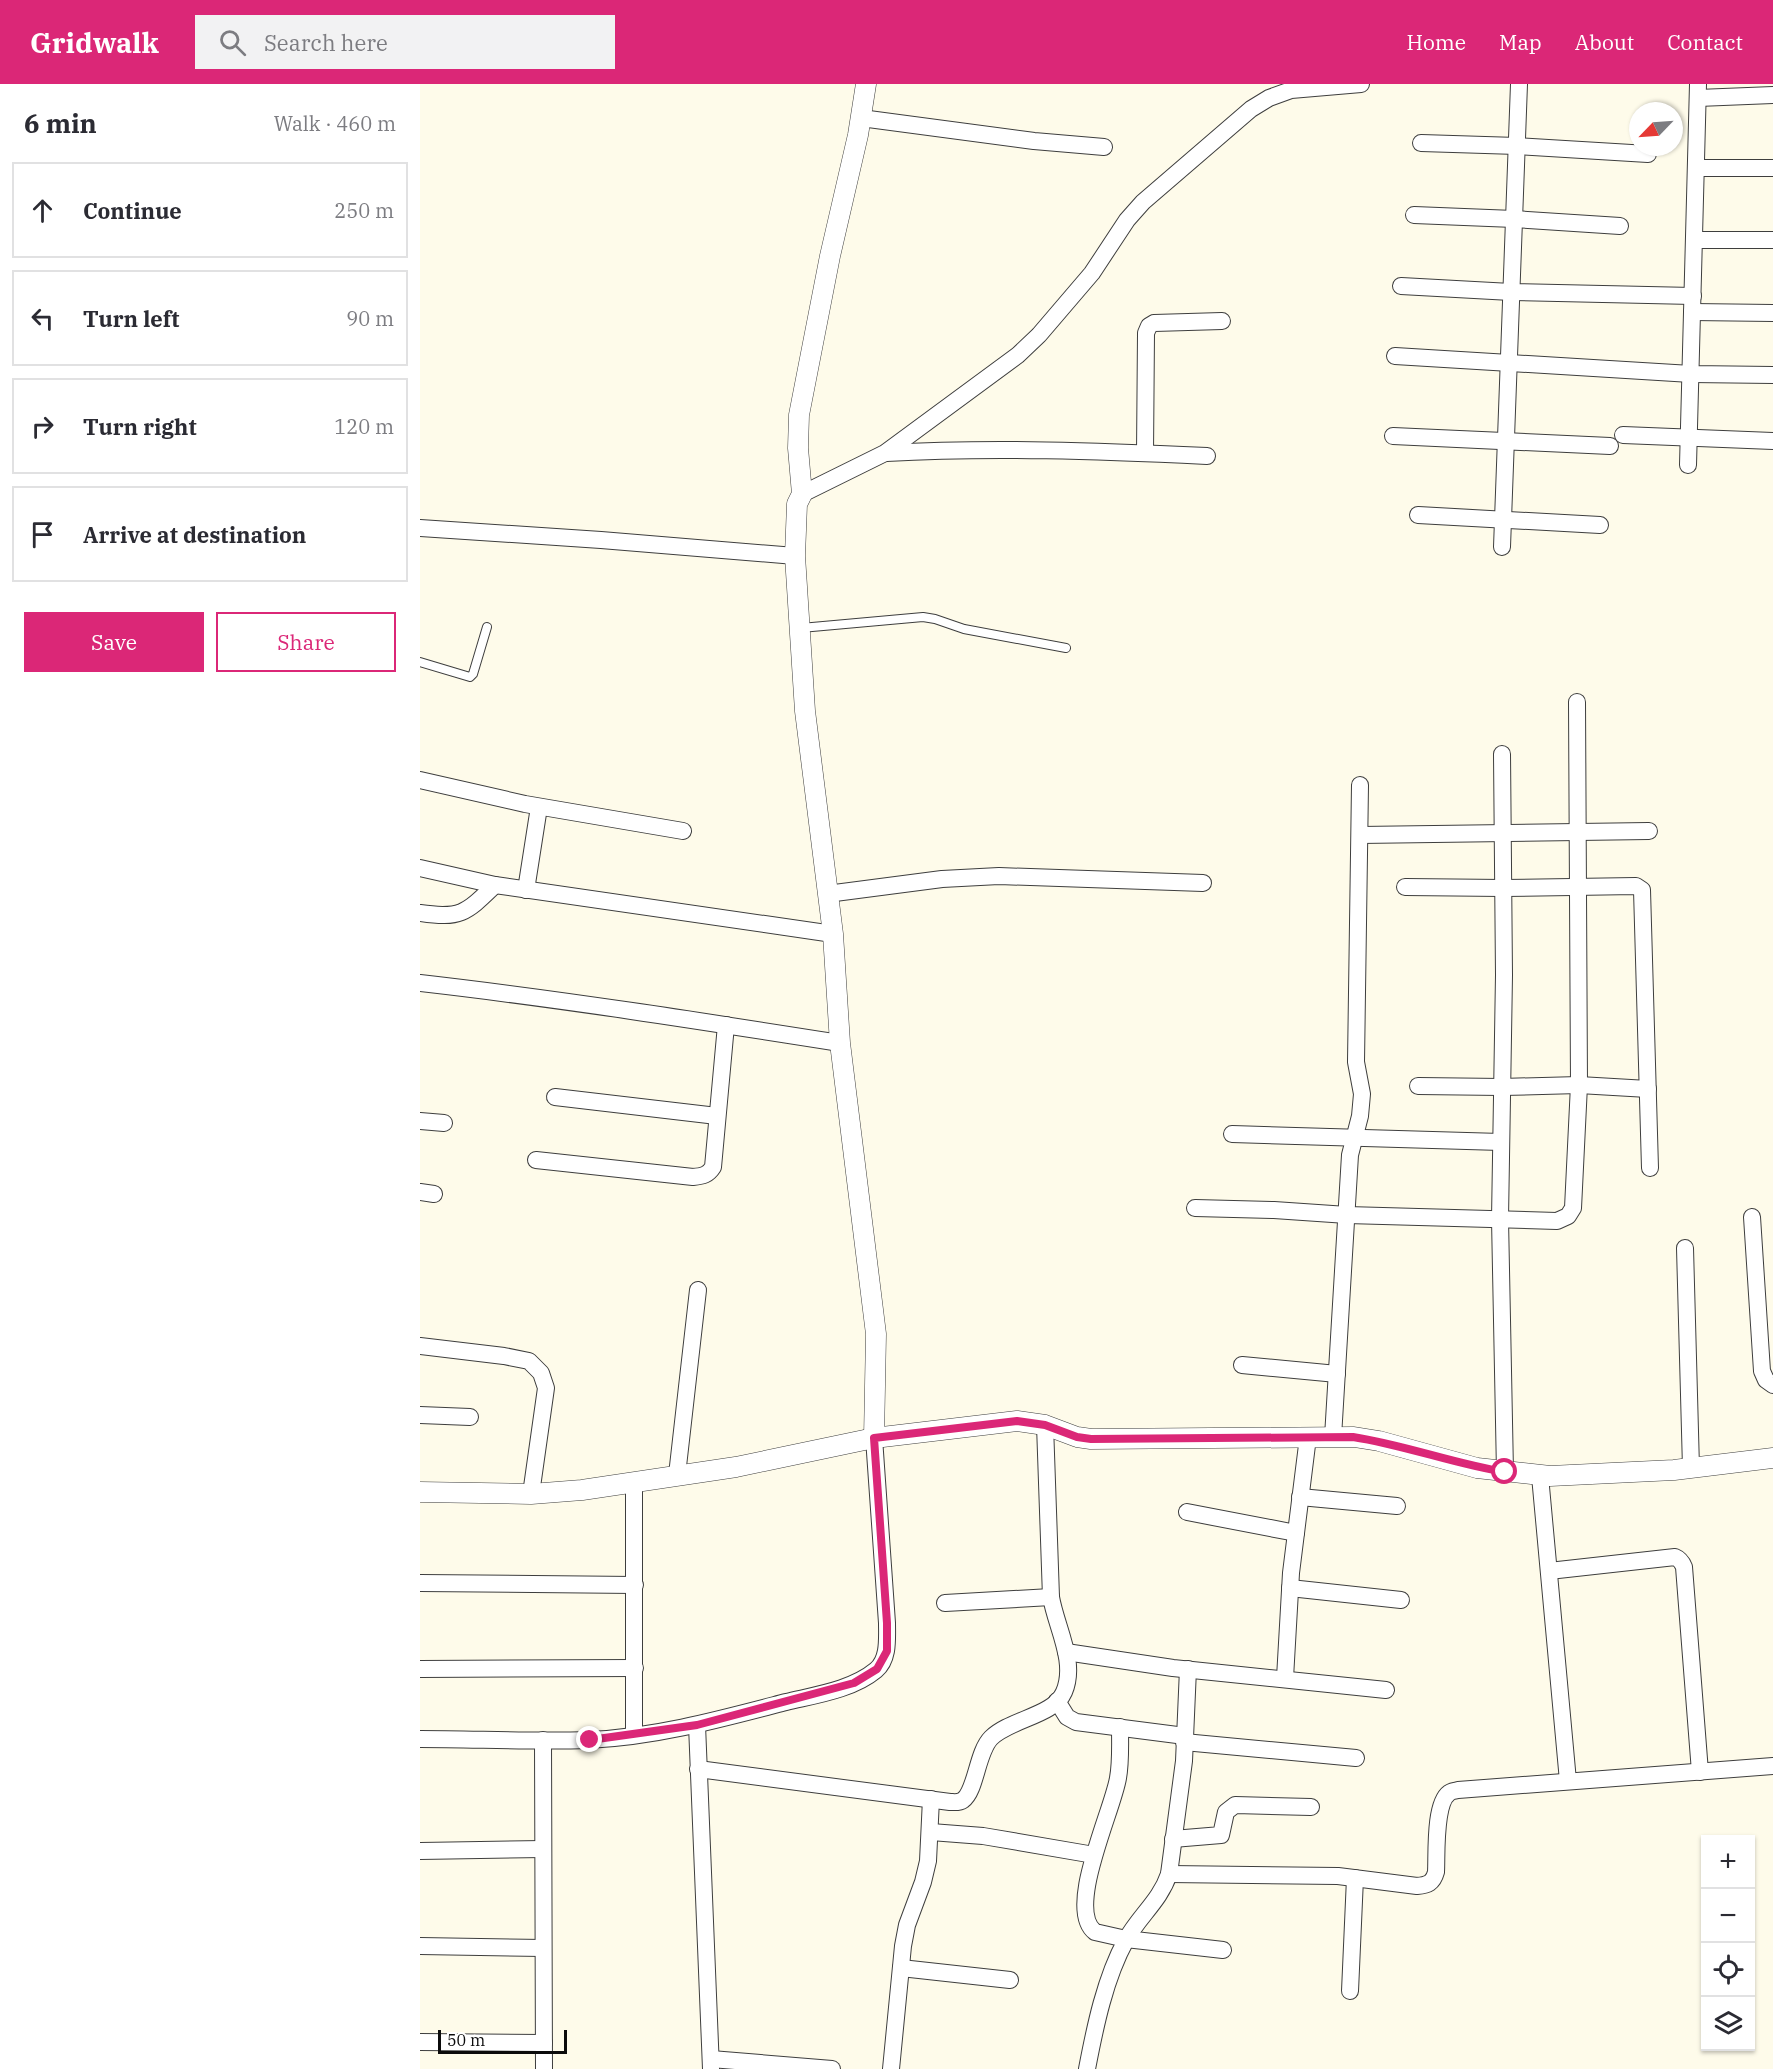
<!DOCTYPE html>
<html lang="en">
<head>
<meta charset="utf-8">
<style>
	:root { --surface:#fff; --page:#f2f2f3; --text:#2b2b33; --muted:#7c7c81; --line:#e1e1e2; --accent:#db2777 }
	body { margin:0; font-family:"IBM Plex Serif",serif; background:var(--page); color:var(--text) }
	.controls { position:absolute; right:18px; bottom:18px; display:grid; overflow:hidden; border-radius:0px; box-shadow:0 2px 4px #0004 }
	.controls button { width:54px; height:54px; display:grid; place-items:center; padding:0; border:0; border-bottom:2px solid var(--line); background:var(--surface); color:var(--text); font:30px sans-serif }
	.compass { position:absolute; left:1209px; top:18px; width:54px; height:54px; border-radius:50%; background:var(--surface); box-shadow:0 2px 4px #0004; rotate:245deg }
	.scale { position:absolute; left:18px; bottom:15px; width:129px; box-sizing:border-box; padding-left:6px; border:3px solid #0b0b0b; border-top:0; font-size:16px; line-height:21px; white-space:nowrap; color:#0b0b0b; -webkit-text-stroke:4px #fff; paint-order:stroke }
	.stop { position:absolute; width:18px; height:18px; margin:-14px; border:4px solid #db2777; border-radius:50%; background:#fff }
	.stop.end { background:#db2777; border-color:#fff; box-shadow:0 2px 6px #0008 }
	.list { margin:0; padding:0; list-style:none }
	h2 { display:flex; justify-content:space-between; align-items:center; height:78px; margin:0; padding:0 24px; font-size:26px }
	h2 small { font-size:20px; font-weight:400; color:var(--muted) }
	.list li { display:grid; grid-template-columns:39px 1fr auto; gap:18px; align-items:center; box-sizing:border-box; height:96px; margin:0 12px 12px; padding:0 12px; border:2px solid var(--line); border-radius:0px }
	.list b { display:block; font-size:22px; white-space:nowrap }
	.list em { font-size:20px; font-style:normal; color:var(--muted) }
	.actions { display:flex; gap:12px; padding:18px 24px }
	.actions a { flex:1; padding:14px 0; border:2px solid var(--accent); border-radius:0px; text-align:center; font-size:21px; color:var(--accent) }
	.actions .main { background:var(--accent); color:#fff }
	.icon { flex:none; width:33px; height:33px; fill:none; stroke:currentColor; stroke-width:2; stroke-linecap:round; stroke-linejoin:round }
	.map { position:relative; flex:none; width:1353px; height:1985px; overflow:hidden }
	header { display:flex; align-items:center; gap:36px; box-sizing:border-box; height:84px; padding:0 30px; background:var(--accent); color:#fff }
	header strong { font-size:28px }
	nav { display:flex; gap:33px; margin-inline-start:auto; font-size:21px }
	.search { width:420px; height:54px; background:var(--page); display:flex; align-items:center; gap:15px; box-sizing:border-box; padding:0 21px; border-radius:0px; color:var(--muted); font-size:22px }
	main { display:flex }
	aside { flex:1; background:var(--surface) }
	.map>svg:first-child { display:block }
</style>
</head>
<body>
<header>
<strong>Gridwalk</strong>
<div class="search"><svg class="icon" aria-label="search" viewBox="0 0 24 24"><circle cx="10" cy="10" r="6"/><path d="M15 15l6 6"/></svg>Search here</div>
<nav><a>Home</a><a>Map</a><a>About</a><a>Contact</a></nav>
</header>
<main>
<aside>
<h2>6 min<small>Walk · 460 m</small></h2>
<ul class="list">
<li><svg class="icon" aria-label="ahead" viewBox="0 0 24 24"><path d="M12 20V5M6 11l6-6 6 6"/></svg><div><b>Continue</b></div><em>250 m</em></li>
<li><svg class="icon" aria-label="left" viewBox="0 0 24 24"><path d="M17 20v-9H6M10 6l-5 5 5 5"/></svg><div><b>Turn left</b></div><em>90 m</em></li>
<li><svg class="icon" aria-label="right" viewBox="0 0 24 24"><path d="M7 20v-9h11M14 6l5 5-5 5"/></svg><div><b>Turn right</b></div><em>120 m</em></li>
<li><svg class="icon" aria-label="arrive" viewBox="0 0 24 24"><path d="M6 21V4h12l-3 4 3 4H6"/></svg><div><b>Arrive at destination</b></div></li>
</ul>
<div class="actions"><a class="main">Save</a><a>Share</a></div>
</aside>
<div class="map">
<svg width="1353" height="1985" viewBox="0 0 1353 1985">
	<rect width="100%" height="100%" fill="#fefbea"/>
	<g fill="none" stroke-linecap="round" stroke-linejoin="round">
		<defs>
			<g id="service">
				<path d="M381,544L503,533L515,535L544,545L646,564"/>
				<path d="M0,578L50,593L53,590L67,543"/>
			</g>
			<g id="minor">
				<path d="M1278,14L1353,11"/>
				<path d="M441,34L614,57L684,63"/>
				<path d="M1001,59L1097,62L1228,70"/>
				<path d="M1277,84H1353"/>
				<path d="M994,131L1094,135L1200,142"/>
				<path d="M1274,156H1353"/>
				<path d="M981,202L1091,208L1273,212"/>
				<path d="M1272,228L1353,229"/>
				<path d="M975,272L1271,290L1353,291"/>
				<path d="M1203,351L1353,357"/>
				<path d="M973,352L1190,362"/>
				<path d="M466,369C573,363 680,367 787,372"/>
				<path d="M725,369L726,249L729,242L734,239L802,237"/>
				<path d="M1268,381L1278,0"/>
				<path d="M382,410L465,369L598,271L619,251L672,189L707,136L723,118L831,25L849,14L871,6L941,0"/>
				<path d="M998,431L1180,441"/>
				<path d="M0,444L181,456L375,472"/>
				<path d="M1082,463L1099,0"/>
				<path d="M1082,670L1084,891L1080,1135L1085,1388"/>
				<path d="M0,696L105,720L263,747"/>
				<path d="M940,751L1229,747"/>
				<path d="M0,784L75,801L413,850"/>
				<path d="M985,803L1083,804L1216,802L1222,806L1230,1084"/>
				<path d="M106,806L119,723"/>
				<path d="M407,810L522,795L579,792L783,799"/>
				<path d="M0,829C41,835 46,829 75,801"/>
				<path d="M0,899C140,915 280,937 420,959"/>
				<path d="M998,1002L1082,1003L1159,1001L1228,1005"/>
				<path d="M135,1013L297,1032"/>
				<path d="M0,1037L24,1039"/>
				<path d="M812,1050L1081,1058"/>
				<path d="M116,1076L273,1093C283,1092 288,1091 293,1083L306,941"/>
				<path d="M0,1108L14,1110"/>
				<path d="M775,1124L854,1126L927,1131L1137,1137L1148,1132L1153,1124L1159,1001L1157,618"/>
				<path d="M1332,1133L1342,1287L1346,1296L1353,1301"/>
				<path d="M1265,1164L1271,1384"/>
				<path d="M0,1262L84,1272L109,1277L121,1289L126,1304L111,1410"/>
				<path d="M822,1281L917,1290"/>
				<path d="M0,1331L50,1333"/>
				<path d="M913,1353L930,1071L940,1032L942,1010L936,978L940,701"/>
				<path d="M257,1391L278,1206"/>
				<path d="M1120,1392L1148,1697"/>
				<path d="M214,1399V1651"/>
				<path d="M880,1413L977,1422"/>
				<path d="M767,1428L876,1449"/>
				<path d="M1129,1487L1255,1473C1260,1475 1262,1478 1264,1483L1280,1688"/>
				<path d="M0,1499L215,1501"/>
				<path d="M870,1504L981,1516"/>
				<path d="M525,1519L631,1513"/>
				<path d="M646,1568L753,1584L966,1606"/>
				<path d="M0,1585L215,1584"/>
				<path d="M865,1594L871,1489L888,1353"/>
				<path d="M637,1617L647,1633L656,1638L765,1652"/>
				<path d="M277,1641L291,1985"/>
				<path d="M700,1643C700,1660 701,1678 698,1694C693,1726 645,1825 675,1848L706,1855L803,1866"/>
				<path d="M0,1655C56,1655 113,1658 169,1656C236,1653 301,1635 366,1618C395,1611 432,1606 456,1586C469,1575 467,1555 467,1539L454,1354"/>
				<path d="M123,1656L124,1985"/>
				<path d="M764,1658L936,1674"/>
				<path d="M278,1685L530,1718C534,1718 539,1719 543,1716C556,1707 557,1668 571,1654C590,1635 634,1632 644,1608C657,1578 636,1543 631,1513L625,1341"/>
				<path d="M511,1748L563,1752L674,1771"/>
				<path d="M753,1755L801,1751L806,1728L815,1721L891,1723"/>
				<path d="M0,1767L123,1765"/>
				<path d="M749,1790L918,1792L997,1802C1008,1801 1013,1799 1016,1788C1017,1771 1014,1720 1029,1709C1031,1707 1035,1707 1038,1706L1353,1682"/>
				<path d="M0,1862L123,1864"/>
				<path d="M481,1884L590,1896"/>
				<path d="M930,1907L935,1794"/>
				<path d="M0,1958L124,1959"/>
				<path d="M291,1975L412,1985"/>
				<path d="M471,1985L483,1862L487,1841L503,1798L508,1777L511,1715"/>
				<path d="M667,1985C675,1943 685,1894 706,1856C719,1832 740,1817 749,1790L764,1677L768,1585"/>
			</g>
			<g id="tertiary">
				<path d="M446,0L438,51L410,172L379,331L378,364L382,410L377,420L375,472L385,627L413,850L420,959L456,1250L454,1354"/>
				<path d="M0,1408L111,1410L162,1406L316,1383L454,1354L597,1337L625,1341L657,1353L671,1355L934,1353L959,1357L1057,1384L1130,1392L1254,1386L1353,1374"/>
			</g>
		</defs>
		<!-- service casing -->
		<use href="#service" stroke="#3e3e3e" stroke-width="10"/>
		<!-- minor casing -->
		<use href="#minor" stroke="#3e3e3e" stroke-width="18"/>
		<!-- tertiary casing -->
		<use href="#tertiary" stroke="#3e3e3e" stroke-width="21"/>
		<!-- service -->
		<use href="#service" stroke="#fff" stroke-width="8"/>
		<!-- minor -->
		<use href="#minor" stroke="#fff" stroke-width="16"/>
		<!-- tertiary -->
		<use href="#tertiary" stroke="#fff" stroke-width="20"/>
	</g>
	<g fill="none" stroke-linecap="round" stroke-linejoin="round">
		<!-- route -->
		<path stroke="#db2777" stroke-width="8" d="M170,1656L277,1641L434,1599L457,1585L467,1567V1539L454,1354L597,1337L625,1341L657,1353L671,1355L933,1353C985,1361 1034,1380 1085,1388"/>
	</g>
</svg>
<div class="controls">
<button>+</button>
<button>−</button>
<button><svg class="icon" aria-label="locate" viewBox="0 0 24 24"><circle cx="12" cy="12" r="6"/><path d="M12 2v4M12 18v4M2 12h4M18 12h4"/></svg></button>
<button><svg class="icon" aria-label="layers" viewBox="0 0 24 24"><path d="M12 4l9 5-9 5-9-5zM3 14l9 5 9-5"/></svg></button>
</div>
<svg class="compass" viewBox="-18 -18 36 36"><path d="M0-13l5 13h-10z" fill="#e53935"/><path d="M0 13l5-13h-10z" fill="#7c7c81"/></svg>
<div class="scale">50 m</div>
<div class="stop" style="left:1085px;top:1388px"></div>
<div class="stop end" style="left:170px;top:1656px"></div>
</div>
</main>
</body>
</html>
